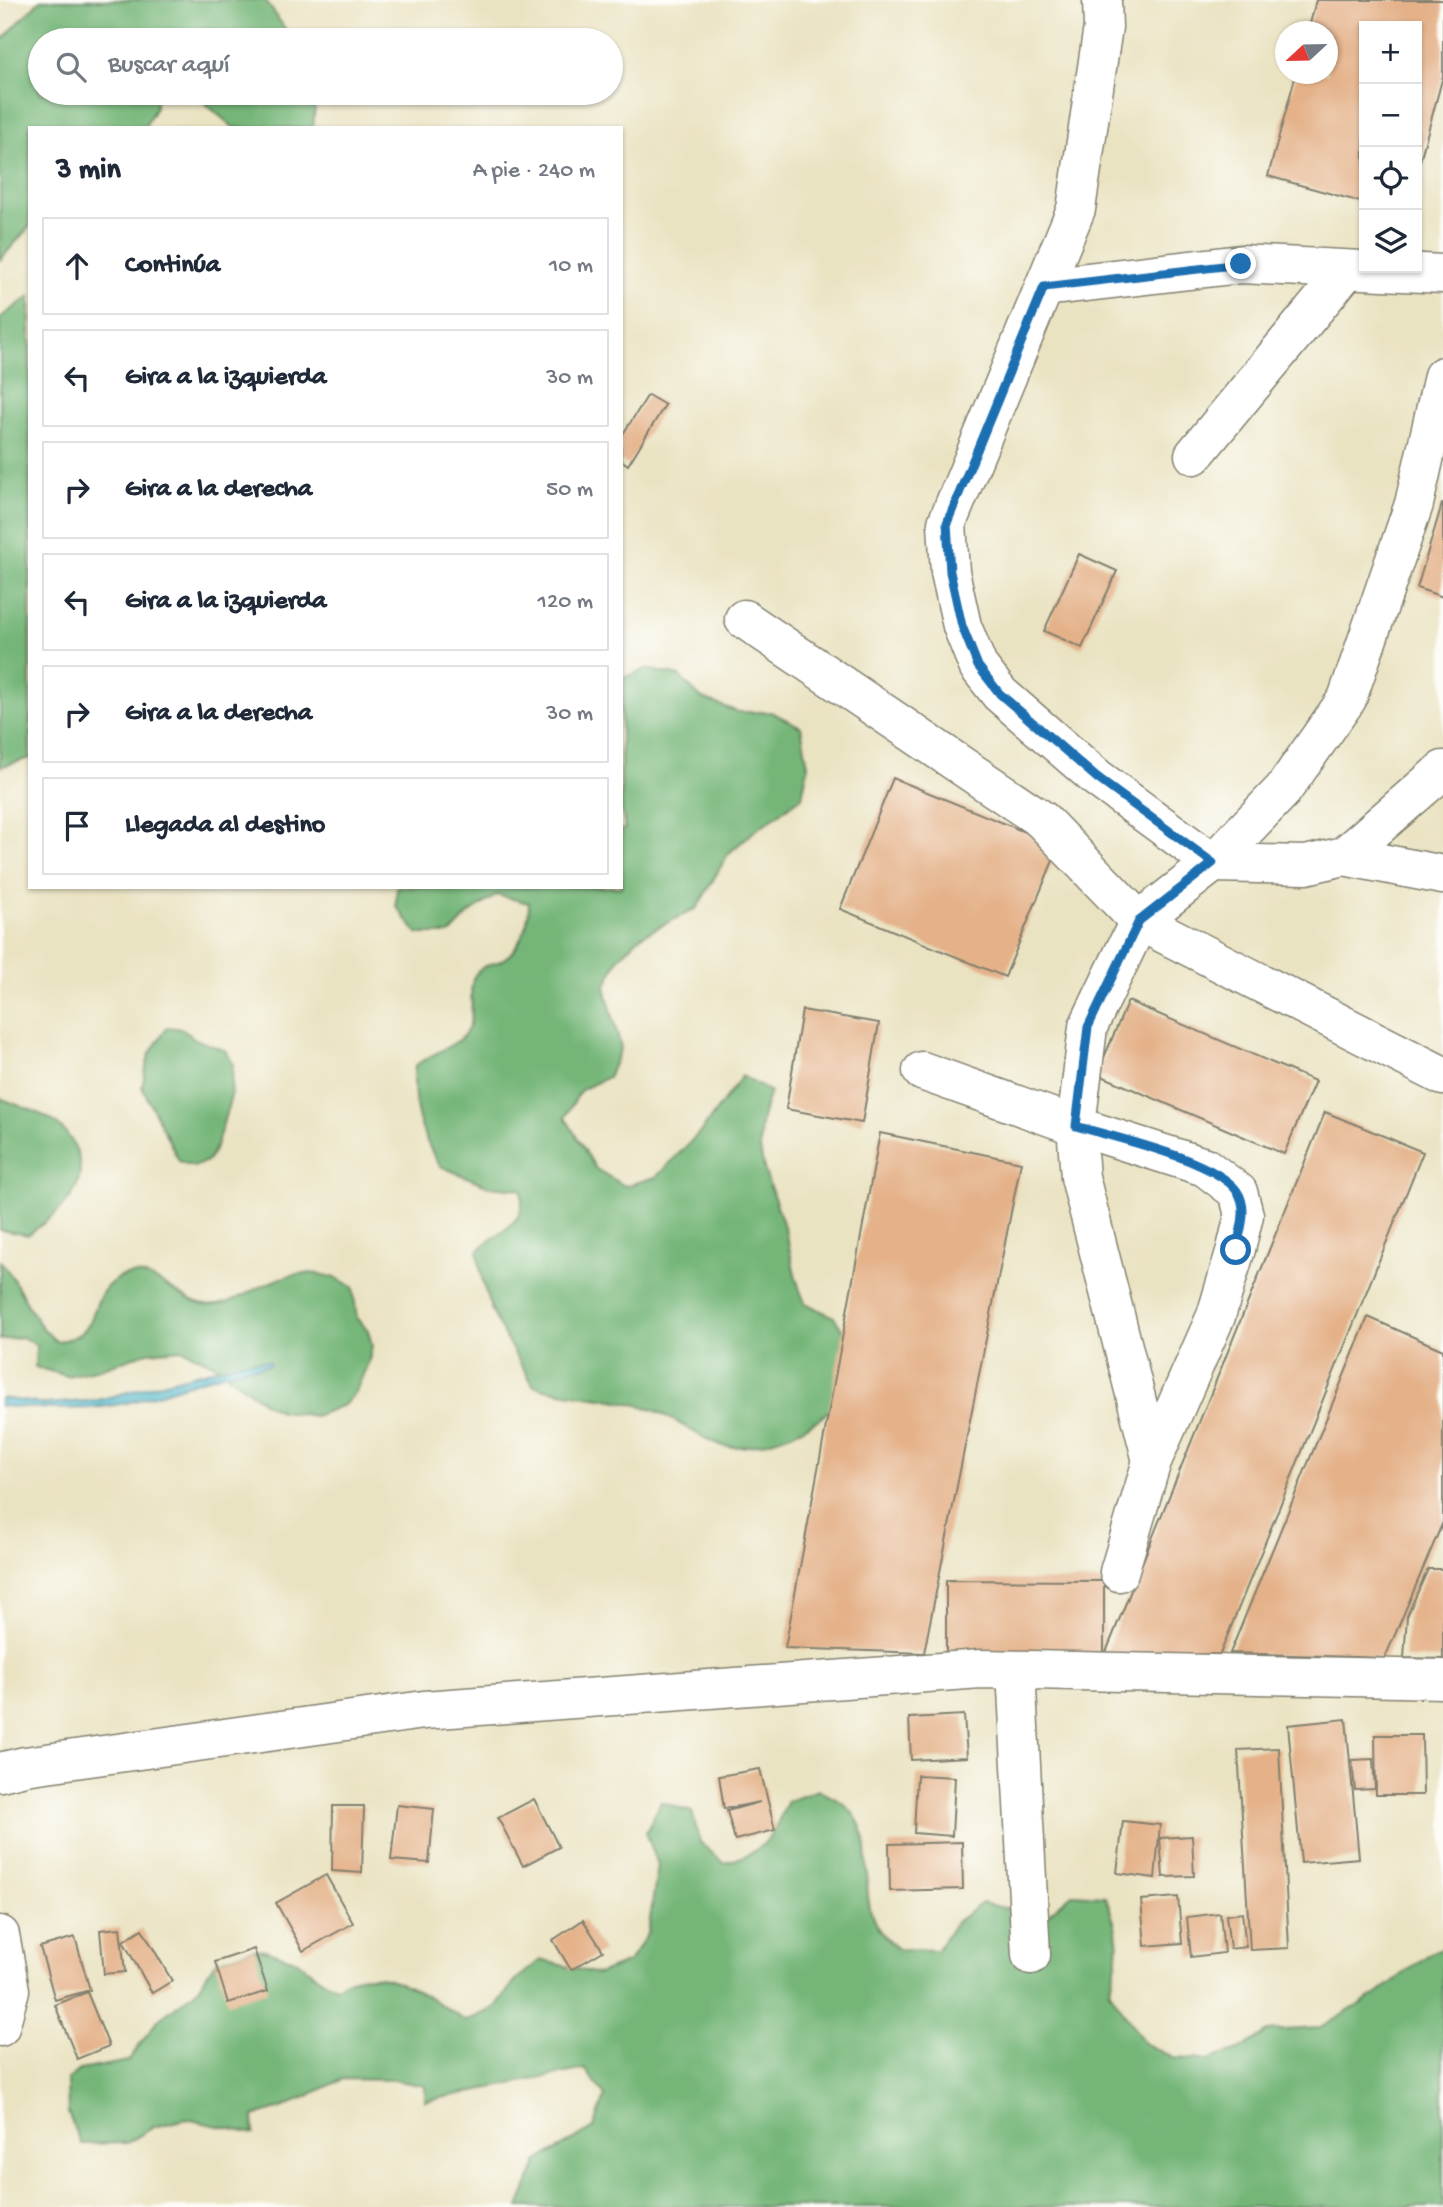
<!DOCTYPE html>
<html lang="es">
<head>
<meta charset="utf-8">
<style>
	:root { --surface:#fff; --page:#f6f6f7; --text:#1f2937; --muted:#747a83; --line:#e0e1e3 }
	body { margin:0; font-family:"Gochi Hand",sans-serif; background:var(--page); color:var(--text) }
	.controls { position:absolute; right:21px; top:21px; display:grid; overflow:hidden; border-radius:0px; box-shadow:0 2px 5px #0004 }
	.controls button { width:63px; height:63px; display:grid; place-items:center; padding:0; border:0; border-bottom:2px solid var(--line); background:var(--surface); color:var(--text); font:35px sans-serif }
	.compass { position:absolute; left:1275px; top:21px; width:63px; height:63px; border-radius:50%; background:var(--surface); box-shadow:0 2px 5px #0004; rotate:248deg }
	.stop { position:absolute; width:21px; height:21px; margin:-16px; border:5px solid #1f6fb2; border-radius:50%; background:#fff }
	.stop.end { background:#1f6fb2; border-color:#fff; box-shadow:0 2px 7px #0008 }
	.list { margin:0; padding:0; list-style:none }
	h2 { display:flex; justify-content:space-between; align-items:center; height:91px; margin:0; padding:0 28px; font-size:30px }
	h2 small { font-size:23px; font-weight:400; color:var(--muted) }
	.list li { display:grid; grid-template-columns:46px 1fr auto; gap:21px; align-items:center; box-sizing:border-box; height:98px; margin:0 14px 14px; padding:0 14px; border:2px solid var(--line); border-radius:0px }
	.list b { display:block; font-size:26px; white-space:nowrap }
	.list em { font-size:23px; font-style:normal; color:var(--muted) }
	.icon { flex:none; width:38px; height:38px; fill:none; stroke:currentColor; stroke-width:2; stroke-linecap:round; stroke-linejoin:round }
	.map { position:relative; flex:none; width:1443px; height:2207px; overflow:hidden }
	.search { position:absolute; background:var(--surface); box-shadow:0 2px 5px #0004; left:28px; top:28px; width:595px; height:77px; display:flex; align-items:center; gap:18px; box-sizing:border-box; padding:0 24px; border-radius:38px; color:var(--muted); font-size:26px }
	.panel { position:absolute; background:var(--surface); box-shadow:0 2px 5px #0004; left:28px; top:126px; width:595px; height:763px; border-radius:0px }
	.map>svg:first-child { display:block }
</style>
</head>
<body>
<div class="map">
<svg width="1443" height="2207" viewBox="0 0 1443 2207">
	<rect width="100%" height="100%" fill="#fdfcf7"/>
	<filter id="ink" filterUnits="userSpaceOnUse"><feTurbulence type="fractalNoise" baseFrequency=".0143" numOctaves="2"/><feDisplacementMap in="SourceGraphic" scale="14" xChannelSelector="R" yChannelSelector="G"/><feConvolveMatrix kernelMatrix="1 2 1 2 8 2 1 2 1" color-interpolation-filters="sRGB"/></filter>
	<filter id="wash" filterUnits="userSpaceOnUse"><feTurbulence type="fractalNoise" baseFrequency=".00686" numOctaves="4" result="noise"/><feDisplacementMap in="SourceGraphic" scale="28" xChannelSelector="R" yChannelSelector="G"/><feGaussianBlur stdDeviation="1.57" result="paint"/><feColorMatrix in="noise" values="0 0 0 0 0 0 0 0 0 0 0 0 0 0 0 0 0 1.4 0 .05"/><feComposite in="paint" operator="in"/></filter>
	<g filter="url(#wash)">
		<rect width="100%" height="100%" fill="#eae3c2"/>
		<!-- forest -->
		<g fill="#74b678" stroke="#48694a" stroke-width="2">
			<path d="M40,0H265L293,40H40V93H156V107L144,128H30V226L0,260V42Z"/>
			<path d="M193,93H316L313,128H234Z"/>
			<path d="M30,296V758L0,767V318Z"/>
			<path d="M646,669L679,676L701,698L738,712H771L801,727L808,766L802,797L752,833L728,854L697,908L641,936L618,959L605,987L621,1048L608,1077L581,1090L565,1117L596,1169L625,1186L656,1177L702,1130L742,1076L770,1092C744,1158 774,1180 788,1242C793,1265 795,1280 805,1303L834,1317L851,1343C848,1357 843,1394 835,1404C817,1429 754,1452 724,1446C702,1441 673,1416 648,1408C610,1396 571,1397 534,1386C505,1337 483,1309 478,1251C500,1227 528,1227 521,1189L488,1186L440,1166C421,1136 411,1102 415,1066C430,1053 459,1047 468,1029C476,1014 467,988 475,975C481,966 488,965 498,962C520,953 529,924 529,903L497,895L470,913L450,934H418L396,906L397,887H621V830L625,829L621,805V679Z"/>
			<path d="M167,1027L183,1029L195,1039L226,1051L233,1064L231,1096L217,1144L209,1160L194,1167L179,1161L142,1087L149,1055Z"/>
			<path d="M0,1098C16,1105 35,1110 50,1119C73,1134 88,1162 75,1189C67,1208 43,1223 28,1235L0,1230Z"/>
			<path d="M0,1261C22,1285 30,1321 56,1341C106,1337 83,1296 119,1278C147,1264 173,1294 197,1303C240,1320 283,1243 353,1287L357,1319L368,1330L372,1346L369,1361L355,1393L344,1405L315,1416L280,1411L266,1404L213,1364L182,1349L148,1352L100,1369L67,1376L35,1367L36,1345L22,1337L0,1340Z"/>
			<path d="M818,1790C826,1795 839,1799 846,1806C882,1839 856,1887 876,1925C880,1934 891,1942 897,1949L937,1950L956,1922L982,1903L1045,1917L1072,1894L1105,1896C1120,1933 1122,1951 1109,1990L1144,2043L1173,2058L1207,2060L1239,2050L1268,2031L1320,2028L1377,1994L1432,1952L1443,1949V2207H519L538,2161L594,2128L605,2096L585,2069L425,2101V2086L394,2080L343,2079L284,2107L253,2117L254,2134L186,2119L154,2127L127,2143L81,2144L68,2113L67,2080L80,2070L128,2061L157,2021L196,1991L215,1962L254,1949L265,1950L295,1960L322,1980L337,1987C376,1955 432,2000 466,2021L495,2008L515,1981L540,1960L598,1974L629,1962L648,1933L658,1865L646,1832L661,1802L692,1812L700,1842L724,1863C767,1851 770,1840 788,1801Z"/>
		</g>
		<!-- water -->
		<path fill="#4ab4c8" stroke="#336872" stroke-width="2" d="M245,1361H269L270,1365C223,1370 180,1388 135,1401C91,1412 44,1409 0,1406V1398L46,1404L98,1400Z"/>
		<g id="blocks">
			<!-- building -->
			<g fill="#e4b188">
				<path d="M1316,0H1443V76L1418,168L1417,26H1364V203L1268,176L1296,74H1328V32H1308Z"/>
				<path d="M648,395L665,405L628,465L621,460V437Z"/>
				<path d="M1442,504H1443V597L1417,588Z"/>
				<path d="M1079,554L1117,571L1082,648L1044,631Z"/>
				<path d="M893,778L1059,846L1005,977L840,909Z"/>
				<path d="M1128,1001L1315,1081L1284,1154L1097,1074Z"/>
				<path d="M802,1010L879,1023L862,1123L786,1109Z"/>
				<path d="M1325,1112L1423,1152L1220,1654L1104,1657L946,1656V1580L1104,1581V1657Z"/>
				<path d="M880,1133L1021,1162L924,1653L785,1648Z"/>
				<path d="M1368,1317L1443,1350V1522L1385,1658L1230,1653Z"/>
				<path d="M1428,1569H1443V1659L1404,1658L1407,1616Z"/>
				<path d="M964,1715L967,1757L911,1760L909,1718Z"/>
				<path d="M1346,1719L1359,1858L1301,1863L1288,1725Z"/>
				<path d="M1375,1735H1422L1423,1795H1376Z"/>
				<path d="M1279,1748L1289,1948L1250,1950L1238,1750Z"/>
				<path d="M1373,1759L1375,1789L1355,1790L1352,1760Z"/>
				<path d="M760,1769L775,1830L735,1840L727,1811L760,1802L724,1809L719,1776Z"/>
				<path d="M917,1775L955,1777L952,1836L914,1833Z"/>
				<path d="M534,1799L559,1847L523,1866L498,1818Z"/>
				<path d="M397,1805L434,1809L429,1863L391,1860Z"/>
				<path d="M333,1806H364L362,1873L332,1871Z"/>
				<path d="M1123,1821L1160,1825L1155,1878L1117,1873Z"/>
				<path d="M1192,1836L1194,1876L1163,1877L1160,1838Z"/>
				<path d="M962,1842L963,1889L890,1891L889,1844Z"/>
				<path d="M326,1875L353,1923L303,1951L276,1903Z"/>
				<path d="M1178,1897L1182,1943L1145,1946L1141,1900Z"/>
				<path d="M1220,1913L1224,1953L1191,1957L1187,1917Z"/>
				<path d="M1242,1913L1246,1947L1230,1949L1226,1915Z"/>
				<path d="M583,1920L603,1951L571,1970L553,1940Z"/>
				<path d="M120,1928L125,1972L104,1974L100,1930Z"/>
				<path d="M142,1929L172,1981L152,1993L123,1941Z"/>
				<path d="M75,1937L90,1990L55,2000L40,1947Z"/>
				<path d="M254,1949L268,1991L228,2003L215,1962Z"/>
				<path d="M87,1992L109,2046L77,2059L55,2005Z"/>
			</g>
		</g>
	</g>
	<g filter="url(#ink)">
		<use href="#blocks" fill-opacity="0" stroke="#83806f" stroke-width="2"/>
		<g fill="none" stroke-linecap="round" stroke-linejoin="round">
			<defs>
				<g id="minor">
					<path d="M1102,0L1103,27L1076,209L947,523L950,572L962,626L978,666L1000,694L1097,778L1213,863L1306,865L1344,856L1443,770"/>
					<path d="M1044,287L1241,264L1443,274"/>
					<path d="M1194,455L1347,270"/>
					<path d="M744,619L1042,820L1139,921L1443,1076"/>
					<path d="M1344,856L1443,875"/>
					<path d="M922,1071L1076,1126L1205,1167L1238,1192L1244,1215L1236,1249L1216,1316L1152,1461L1119,1572"/>
					<path d="M1152,1461L1080,1177L1076,1126L1088,1027L1139,921L1213,863L1283,790L1347,699L1414,504L1443,376"/>
					<path d="M1016,1670L1031,1955"/>
					<path d="M0,1772L25,1766L424,1710L981,1669L1443,1679"/>
					<path d="M0,1935L10,1990L0,2027"/>
				</g>
			</defs>
			<!-- minor casing -->
			<use href="#minor" stroke="#83806f" stroke-width="41"/>
			<!-- minor -->
			<use href="#minor" stroke="#fff" stroke-width="38"/>
		</g>
	</g>
	<g fill="none" stroke-linecap="round" stroke-linejoin="round" filter="url(#ink)">
		<!-- route -->
		<path stroke="#1f6fb2" stroke-width="9" d="M1236,1250C1240,1232 1249,1208 1237,1191C1213,1159 1116,1138 1076,1126L1088,1027L1139,921L1213,863L1097,778L1000,694L978,666L962,626L950,572L947,523L1044,287L1241,264"/>
	</g>
</svg>
<div class="controls">
<button>+</button>
<button>−</button>
<button><svg class="icon" aria-label="locate" viewBox="0 0 24 24"><circle cx="12" cy="12" r="6"/><path d="M12 2v4M12 18v4M2 12h4M18 12h4"/></svg></button>
<button><svg class="icon" aria-label="layers" viewBox="0 0 24 24"><path d="M12 4l9 5-9 5-9-5zM3 14l9 5 9-5"/></svg></button>
</div>
<svg class="compass" viewBox="-18 -18 36 36"><path d="M0-13l5 13h-10z" fill="#e53935"/><path d="M0 13l5-13h-10z" fill="#747a83"/></svg>
<div class="stop" style="left:1236px;top:1250px"></div>
<div class="stop end" style="left:1241px;top:264px"></div>
<div class="search"><svg class="icon" aria-label="search" viewBox="0 0 24 24"><circle cx="10" cy="10" r="6"/><path d="M15 15l6 6"/></svg>Buscar aquí</div>
<section class="panel">
<h2>3 min<small>A pie · 240 m</small></h2>
<ul class="list">
<li><svg class="icon" aria-label="ahead" viewBox="0 0 24 24"><path d="M12 20V5M6 11l6-6 6 6"/></svg><div><b>Continúa</b></div><em>10 m</em></li>
<li><svg class="icon" aria-label="left" viewBox="0 0 24 24"><path d="M17 20v-9H6M10 6l-5 5 5 5"/></svg><div><b>Gira a la izquierda</b></div><em>30 m</em></li>
<li><svg class="icon" aria-label="right" viewBox="0 0 24 24"><path d="M7 20v-9h11M14 6l5 5-5 5"/></svg><div><b>Gira a la derecha</b></div><em>50 m</em></li>
<li><svg class="icon" aria-label="left" viewBox="0 0 24 24"><path d="M17 20v-9H6M10 6l-5 5 5 5"/></svg><div><b>Gira a la izquierda</b></div><em>120 m</em></li>
<li><svg class="icon" aria-label="right" viewBox="0 0 24 24"><path d="M7 20v-9h11M14 6l5 5-5 5"/></svg><div><b>Gira a la derecha</b></div><em>30 m</em></li>
<li><svg class="icon" aria-label="arrive" viewBox="0 0 24 24"><path d="M6 21V4h12l-3 4 3 4H6"/></svg><div><b>Llegada al destino</b></div></li>
</ul>
</section>
</div>
</body>
</html>
